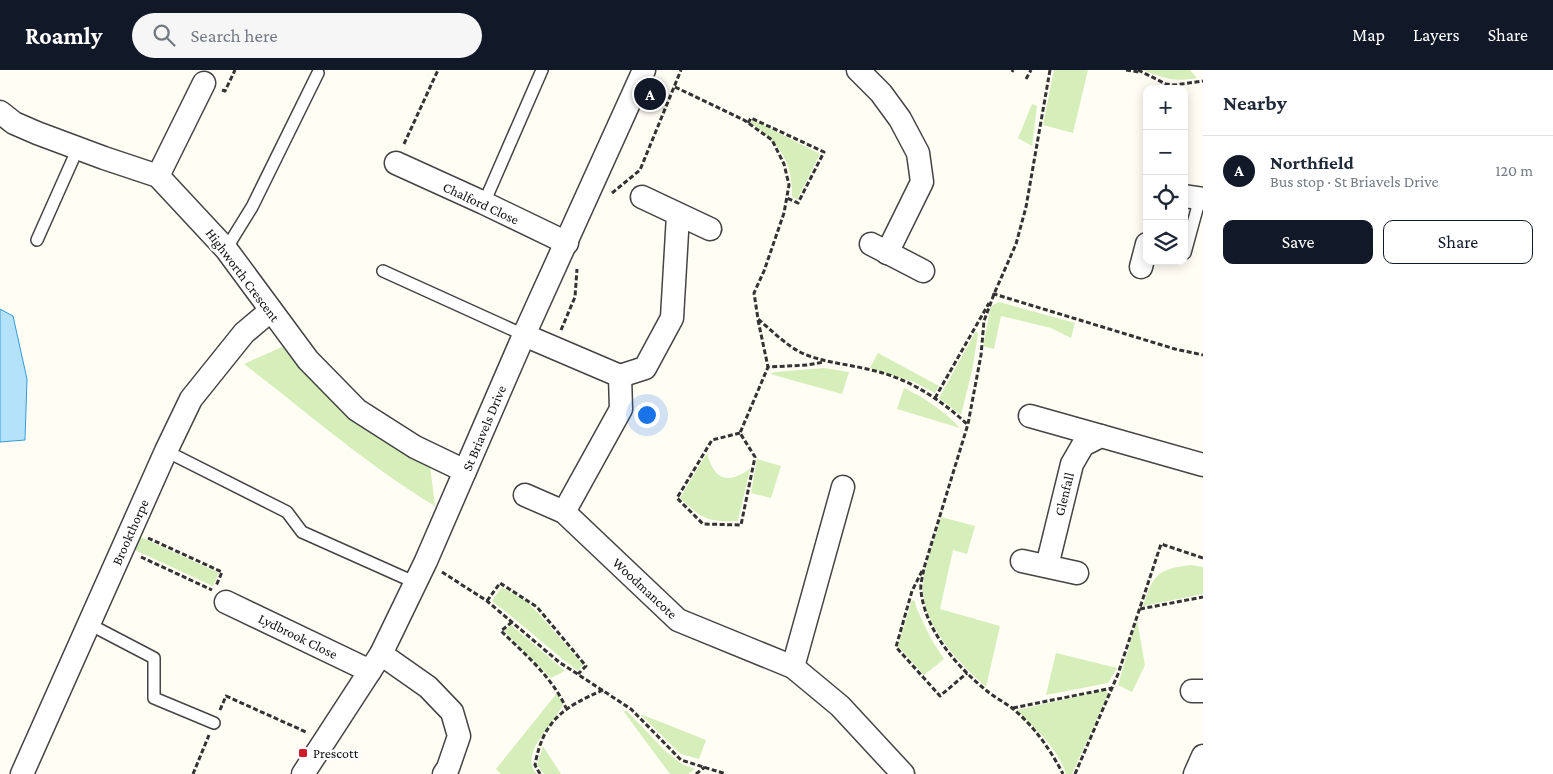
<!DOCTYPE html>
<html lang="en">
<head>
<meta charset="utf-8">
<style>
	:root { --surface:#fff; --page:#f6f6f7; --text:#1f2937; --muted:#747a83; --line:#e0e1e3; --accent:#111827 }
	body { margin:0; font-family:"Crimson Pro",serif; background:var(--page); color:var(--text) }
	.controls { position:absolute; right:15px; top:15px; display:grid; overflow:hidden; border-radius:10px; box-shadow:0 2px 12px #0003 }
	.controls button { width:45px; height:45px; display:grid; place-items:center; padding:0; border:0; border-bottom:1px solid var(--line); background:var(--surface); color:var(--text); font:25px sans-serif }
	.you { position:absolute; left:646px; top:344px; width:18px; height:18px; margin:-12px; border:4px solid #fff; border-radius:50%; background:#1a73e8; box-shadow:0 0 0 8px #1a73e833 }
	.badge { display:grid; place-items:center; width:32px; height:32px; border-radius:50%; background:var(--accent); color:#fff; font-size:16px; font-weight:700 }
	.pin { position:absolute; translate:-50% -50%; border:2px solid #fff; box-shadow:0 1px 5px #0006 }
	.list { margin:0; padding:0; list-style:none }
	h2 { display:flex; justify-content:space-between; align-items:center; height:65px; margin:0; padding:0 20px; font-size:21px }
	h2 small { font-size:16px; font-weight:400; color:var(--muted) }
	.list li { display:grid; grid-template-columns:32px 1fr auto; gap:15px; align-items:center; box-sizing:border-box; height:70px; padding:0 20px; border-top:1px solid var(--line) }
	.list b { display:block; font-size:19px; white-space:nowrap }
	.list p { margin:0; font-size:16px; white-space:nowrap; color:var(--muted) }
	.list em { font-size:16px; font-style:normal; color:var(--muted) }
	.actions { display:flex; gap:10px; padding:15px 20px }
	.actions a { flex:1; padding:11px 0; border:1px solid var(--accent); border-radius:10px; text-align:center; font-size:18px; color:var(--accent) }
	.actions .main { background:var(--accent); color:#fff }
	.icon { flex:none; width:28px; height:28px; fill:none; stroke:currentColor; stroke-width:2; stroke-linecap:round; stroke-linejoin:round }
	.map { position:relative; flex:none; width:1203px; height:704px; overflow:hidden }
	header { display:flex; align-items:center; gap:30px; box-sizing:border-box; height:70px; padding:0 25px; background:var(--accent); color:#fff }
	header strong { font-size:24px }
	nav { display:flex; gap:28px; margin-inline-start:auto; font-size:18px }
	.search { width:350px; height:45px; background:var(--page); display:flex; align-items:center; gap:12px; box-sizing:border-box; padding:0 18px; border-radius:28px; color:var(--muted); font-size:19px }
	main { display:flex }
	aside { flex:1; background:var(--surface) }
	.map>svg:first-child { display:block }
</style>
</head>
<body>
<header>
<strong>Roamly</strong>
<div class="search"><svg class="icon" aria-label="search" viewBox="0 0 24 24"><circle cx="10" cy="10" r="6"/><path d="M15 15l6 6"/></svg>Search here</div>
<nav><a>Map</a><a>Layers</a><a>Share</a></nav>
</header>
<main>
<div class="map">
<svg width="1203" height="704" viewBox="0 0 1203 704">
	<rect width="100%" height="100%" fill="#fffdf4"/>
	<!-- green -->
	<g fill="#d6eeb9">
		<path d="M1054,0H1088L1073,63L1043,55Z"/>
		<path d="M1142,0H1190L1197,8C1174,12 1164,8 1142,0Z"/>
		<path d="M1032,34L1037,36L1032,76L1018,68Z"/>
		<path d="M753,50L820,84L797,130L792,127C793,92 779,72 751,53Z"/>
		<path d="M999,232L1075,253L1071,268L1051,258L1001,246L994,279L983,276L991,236Z"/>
		<path d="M976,261L978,264L972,301L961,345L939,328Z"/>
		<path d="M284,276L430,396L435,436C367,395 307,342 244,294Z"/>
		<path d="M878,283L939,316L935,323L914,312L870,298Z"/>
		<path d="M824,298L849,302L842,324L770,304L775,302Z"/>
		<path d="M904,318C925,328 944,341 960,358L897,339Z"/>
		<path d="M707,383C714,410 727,415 750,399L738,451C706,452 703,449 680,428Z"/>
		<path d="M757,389L781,396L771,428L751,423Z"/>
		<path d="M941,447L975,456L967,484L953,480L940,539L1000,556L986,617C959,593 921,554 923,515C925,492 935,469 941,447Z"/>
		<path d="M141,467L219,503L213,516L135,480Z"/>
		<path d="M1191,495L1203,497V524L1143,536C1153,505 1157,499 1191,495Z"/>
		<path d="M502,517L527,532L539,544L583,595L578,601C548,578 521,553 492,531Z"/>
		<path d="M912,530L915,531L916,537L931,569L944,589L924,605L898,576Z"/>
		<path d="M1137,550L1145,595L1132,622L1118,615Z"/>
		<path d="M511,555L565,601L551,608L504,561Z"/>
		<path d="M1056,583L1117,598L1108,613L1046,625Z"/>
		<path d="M1106,620L1108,624L1072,704H1066C1058,678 1035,659 1017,640Z"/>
		<path d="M557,623L563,634C557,651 517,684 537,704H501L496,699Z"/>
		<path d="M626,640L665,681L682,694L695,699L688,704H670L624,642Z"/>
		<path d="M641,645H643L706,670L699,689L681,684Z"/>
		<path d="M543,676L561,704H544L537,695Z"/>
	</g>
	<!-- water -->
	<path fill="#b4e2fb" stroke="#349bd9" d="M0,239L13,246L27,309L25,370L0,372Z"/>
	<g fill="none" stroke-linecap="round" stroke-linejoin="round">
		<defs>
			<g id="service">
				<path d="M484,133L542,0"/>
				<path d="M37,170L78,78"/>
				<path d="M226,179L252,137L318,3"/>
				<path d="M1185,183L1200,128"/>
				<path d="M383,201L524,265"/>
				<path d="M166,381L287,442L302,462L414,512"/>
				<path d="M89,554L154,588V628L214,653"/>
			</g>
			<g id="minor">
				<path d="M858,0L881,23L900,49L918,83L922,112L887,183"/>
				<path d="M0,42L14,53L37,63L104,88L158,106L226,179L308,290L357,340L415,377L465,401"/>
				<path d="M396,93L484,133L567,173"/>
				<path d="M158,106L204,13"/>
				<path d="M1184,126L1203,129"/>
				<path d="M642,127L710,159"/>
				<path d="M871,174L923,201"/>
				<path d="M1141,197L1147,174"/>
				<path d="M524,265L620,306L621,339L564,442"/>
				<path d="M620,306L645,298L672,248L678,145"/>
				<path d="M1030,346L1101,366"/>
				<path d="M525,425L564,442L678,550L793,597L840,636L903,704"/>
				<path d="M1022,491L1077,503"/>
				<path d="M1047,496L1072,394L1083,375L1101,366L1203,395"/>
				<path d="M226,532L370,601"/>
				<path d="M381,584L428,617L452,642L459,666L448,698L444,704"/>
				<path d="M793,597L843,417"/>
				<path d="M1192,621H1203"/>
				<path d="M22,704L166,381L191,329L244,263L270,241"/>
				<path d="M303,704L381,584L426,491L524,265L644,0"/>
				<path d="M1195,704L1203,686"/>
			</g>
		</defs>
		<!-- service casing -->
		<use href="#service" stroke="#444" stroke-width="14"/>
		<!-- minor casing -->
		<use href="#minor" stroke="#444" stroke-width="25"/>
		<!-- path -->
		<g stroke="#333" stroke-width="3" stroke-dasharray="5 2.5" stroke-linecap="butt">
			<path d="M1050,0L1026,137L1016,174L994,224L984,251L981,285L968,354L924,498C923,505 920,514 921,521C925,560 957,597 987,621C994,627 1004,632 1012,638C1034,656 1050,679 1063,704"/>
			<path d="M1126,0L1139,2"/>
			<path d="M1138,0L1166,14L1175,15L1203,11"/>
			<path d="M1012,2L1013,0"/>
			<path d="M1026,9L1031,0"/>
			<path d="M675,17L744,50L772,70L784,94L789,115L784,143L764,201L754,223L758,249C771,260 788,277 804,284C826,293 848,294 871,300C908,308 940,329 967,354"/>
			<path d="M222,20L225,21L235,0"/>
			<path d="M748,53L751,48L824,82L798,133L787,128"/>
			<path d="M404,74L438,0"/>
			<path d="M612,123L640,100L681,0"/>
			<path d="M993,225L994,224L1175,279L1203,285"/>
			<path d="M758,250L768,297"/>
			<path d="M561,260L575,227L577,199"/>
			<path d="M935,328L989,233"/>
			<path d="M740,363L712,370L677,428L703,454L741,455L755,387L740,363L768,297L807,295L824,292"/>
			<path d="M148,468L222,502L216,516"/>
			<path d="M141,487L212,520"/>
			<path d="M922,501L912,521L896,577L940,626L967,603"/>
			<path d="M442,502L487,531L559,592L631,639L681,690L726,704"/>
			<path d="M487,531L500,513L537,537L586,596L578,604"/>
			<path d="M1140,539L1203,527"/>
			<path d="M512,552L501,561C524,583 553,608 566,638"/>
			<path d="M1013,638L1112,618"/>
			<path d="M220,640L226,626L306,662"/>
			<path d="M193,704L209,665"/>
			<path d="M540,704L535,695C543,650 564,637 603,620"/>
			<path d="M696,704L705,697"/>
			<path d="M1075,704L1118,604L1161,474L1203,488"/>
		</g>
		<!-- service -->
		<use href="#service" stroke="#fff" stroke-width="11"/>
		<!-- minor -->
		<use href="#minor" stroke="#fff" stroke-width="22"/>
	</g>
	<!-- markers -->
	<rect fill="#ce1b27" stroke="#fff" stroke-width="2" x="298" y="678" width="10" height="10" rx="2.5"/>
	<g text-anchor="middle" stroke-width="5" stroke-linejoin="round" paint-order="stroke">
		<!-- street labels -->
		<g font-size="14" fill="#111" stroke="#fff">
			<text transform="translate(481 133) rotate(25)" y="5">Chalford Close</text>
			<text transform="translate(243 205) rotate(53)" y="5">Highworth Crescent</text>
			<text transform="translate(484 358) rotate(-67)" y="5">St Briavels Drive</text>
			<text transform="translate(1064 424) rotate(-76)" y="5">Glenfall</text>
			<text transform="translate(130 462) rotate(-66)" y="5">Brookthorpe</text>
			<text transform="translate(645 518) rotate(43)" y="5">Woodmancote</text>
			<text transform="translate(298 566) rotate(26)" y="5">Lydbrook Close</text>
		</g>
		<!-- poi labels -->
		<g font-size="14" fill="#111" stroke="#fff" text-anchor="start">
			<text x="313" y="688">Prescott</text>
		</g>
	</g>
</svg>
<div class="controls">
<button>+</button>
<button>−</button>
<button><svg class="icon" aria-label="locate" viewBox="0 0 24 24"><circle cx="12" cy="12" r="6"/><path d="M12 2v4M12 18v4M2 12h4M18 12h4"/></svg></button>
<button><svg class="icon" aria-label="layers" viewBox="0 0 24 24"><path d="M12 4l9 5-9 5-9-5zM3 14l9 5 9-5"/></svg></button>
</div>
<div class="you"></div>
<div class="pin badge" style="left:650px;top:24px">A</div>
</div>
<aside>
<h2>Nearby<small></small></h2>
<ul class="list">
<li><span class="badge">A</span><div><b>Northfield</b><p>Bus stop · St Briavels Drive</p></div><em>120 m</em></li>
</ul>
<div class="actions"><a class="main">Save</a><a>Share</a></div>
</aside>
</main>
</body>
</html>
